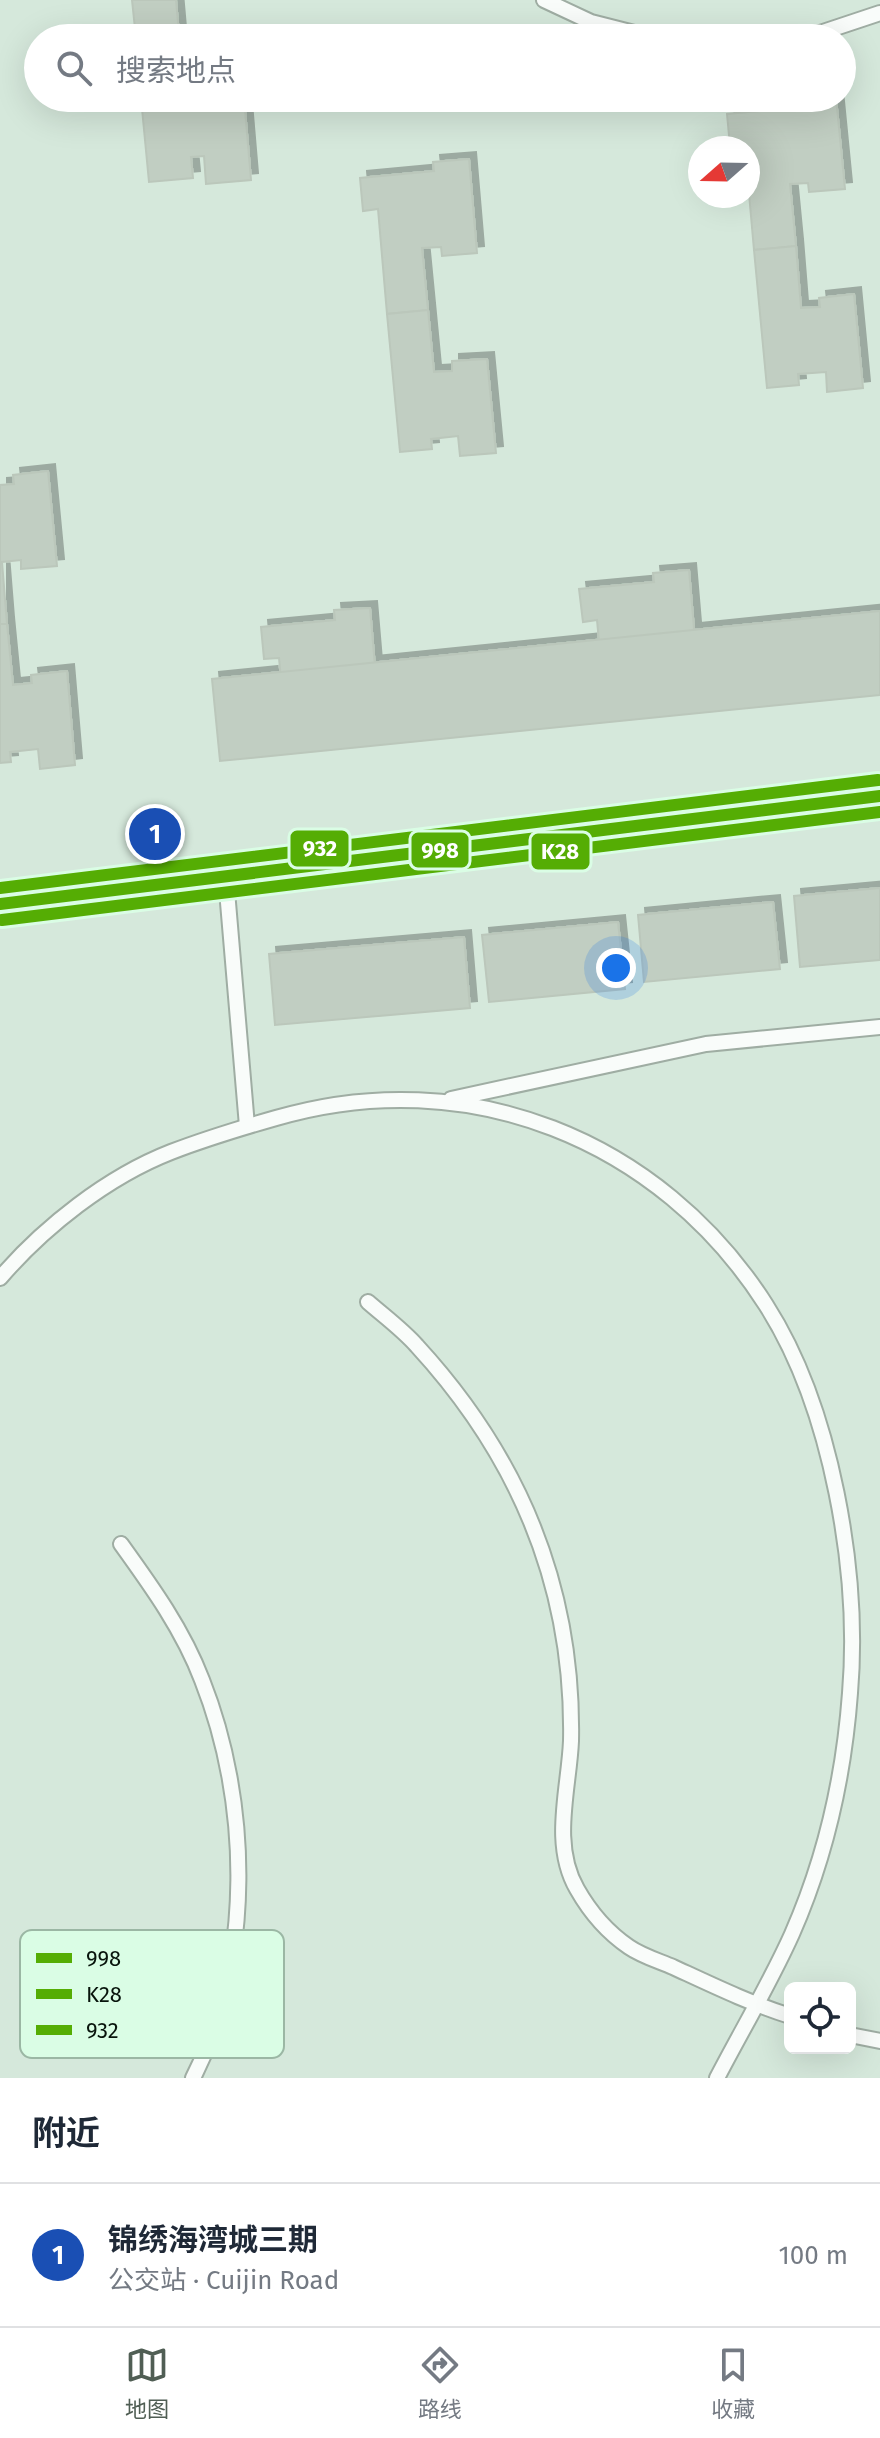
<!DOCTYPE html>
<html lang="zh">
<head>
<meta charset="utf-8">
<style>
	:root { --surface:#fff; --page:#f2f2f3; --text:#1f2937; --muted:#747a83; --line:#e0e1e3; --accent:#505e54 }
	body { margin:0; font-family:"Fira Sans","Noto Sans SC",sans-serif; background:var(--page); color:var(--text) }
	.controls { position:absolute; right:24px; bottom:24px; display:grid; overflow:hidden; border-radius:12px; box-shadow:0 8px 32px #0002 }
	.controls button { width:72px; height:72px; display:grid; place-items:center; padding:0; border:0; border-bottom:2px solid var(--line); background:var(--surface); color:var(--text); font:40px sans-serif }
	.compass { position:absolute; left:688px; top:136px; width:72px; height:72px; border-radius:50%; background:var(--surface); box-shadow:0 8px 32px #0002; rotate:250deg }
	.you { position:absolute; left:616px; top:968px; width:28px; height:28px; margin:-20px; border:6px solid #fff; border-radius:50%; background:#1a73e8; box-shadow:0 0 0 12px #1a73e833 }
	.badge { display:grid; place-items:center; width:52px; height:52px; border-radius:50%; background:var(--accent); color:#fff; font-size:26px; font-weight:700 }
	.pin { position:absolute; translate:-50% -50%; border:4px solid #fff; box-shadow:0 2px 8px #0006 }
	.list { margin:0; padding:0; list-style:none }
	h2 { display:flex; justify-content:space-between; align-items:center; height:104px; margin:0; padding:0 32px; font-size:34px }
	h2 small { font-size:26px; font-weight:400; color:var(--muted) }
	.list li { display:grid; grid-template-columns:52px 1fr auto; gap:24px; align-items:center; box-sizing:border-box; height:144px; padding:0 32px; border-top:2px solid var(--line) }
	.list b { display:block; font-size:30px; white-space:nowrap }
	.list p { margin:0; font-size:26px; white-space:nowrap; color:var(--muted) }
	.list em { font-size:26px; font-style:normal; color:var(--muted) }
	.icon { flex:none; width:44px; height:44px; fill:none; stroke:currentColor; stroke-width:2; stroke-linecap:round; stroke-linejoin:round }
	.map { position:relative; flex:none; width:880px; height:2078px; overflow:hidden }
	.search { position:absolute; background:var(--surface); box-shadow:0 8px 32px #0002; left:24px; right:24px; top:24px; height:88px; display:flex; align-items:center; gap:20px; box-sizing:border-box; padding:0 28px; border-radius:44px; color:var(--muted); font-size:30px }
	.sheet { height:248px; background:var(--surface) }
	nav { display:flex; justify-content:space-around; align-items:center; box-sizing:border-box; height:112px; border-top:2px solid var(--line); background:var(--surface); font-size:22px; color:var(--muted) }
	nav a { display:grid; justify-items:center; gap:4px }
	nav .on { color:var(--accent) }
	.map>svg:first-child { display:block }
</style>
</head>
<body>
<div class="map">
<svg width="880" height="2078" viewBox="0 0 880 2078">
	<defs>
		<filter id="shadow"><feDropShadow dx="7" dy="-7" stdDeviation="0" flood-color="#0004"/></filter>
	</defs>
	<rect width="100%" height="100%" fill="#d5e8db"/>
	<!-- building -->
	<g fill="#c1cec2" stroke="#bbc7bb" stroke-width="2" filter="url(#shadow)">
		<path d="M132,0H176L179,34L136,38Z"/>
		<path d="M141,98H244L251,180L206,184L204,156L191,157L193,178L149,182Z"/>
		<path d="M800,98H836L845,189L809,192L808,183L790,184L796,246L754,250L748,182V148H745L744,145L730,146L727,114L801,107Z"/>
		<path d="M469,159L477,253L442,256L441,247L422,248L428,310L387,314L378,209L363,211L360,178L434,171L433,162Z"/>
		<path d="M796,246L801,308L820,307L819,298L854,294L863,388L827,392L826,372L798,374L799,385L767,388L754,250Z"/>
		<path d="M428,310L434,372L452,371V361L487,359L496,453L460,456L458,436L431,439L432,449L400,452L387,314Z"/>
		<path d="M48,471L57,566L21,569V560L2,562L7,624H0V485L14,484L13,475Z"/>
		<path d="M689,570L697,664L662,667L661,658L601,664L597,620L583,622L579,589L654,582L653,573Z"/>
		<path d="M370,608L378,702L343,705L342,696L283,701L279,658L264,659L261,627L335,620L334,610Z"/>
		<path d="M880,611V695L220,761L212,679Z"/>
		<path d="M0,624H7L13,685L32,683L31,675L67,671L75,765L40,769L38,749L10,752L11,762L0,763Z"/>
		<path d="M880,888V960L800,967L794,896Z"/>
		<path d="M773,902L780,969L644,982L638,915Z"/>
		<path d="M618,922L625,989L489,1002L482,935Z"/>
		<path d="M464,937L470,1008L275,1025L269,954Z"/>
	</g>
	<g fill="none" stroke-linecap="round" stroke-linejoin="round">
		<defs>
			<g id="lane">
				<path d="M544,0L591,22L654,38"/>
				<path d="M791,38L817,34L880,13"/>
				<path d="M226,879L247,1126"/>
				<path d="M451,1099L706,1044L880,1027"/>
				<path d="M0,1278C44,1227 107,1177 171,1152C205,1139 241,1128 276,1118C467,1062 660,1139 766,1305C832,1408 860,1573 850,1693C844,1775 825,1859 792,1934C770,1983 742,2030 717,2078"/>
				<path d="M368,1302C384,1316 403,1330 417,1346C519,1457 574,1589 571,1741C569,1789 551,1844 577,1889C590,1912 607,1932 629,1947C642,1956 659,1961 673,1967C712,1985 749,2003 790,2016"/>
				<path d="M121,1544C152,1587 183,1630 202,1680C250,1801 254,1960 193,2078"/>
				<path d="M850,2035L880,2041"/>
			</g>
			<path id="secondary" d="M0,904L880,796"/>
		</defs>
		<!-- lane casing -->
		<use href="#lane" stroke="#9fada3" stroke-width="18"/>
		<!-- secondary casing -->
		<use href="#secondary" stroke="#9fada3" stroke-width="44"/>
		<!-- lane -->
		<use href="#lane" stroke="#f9fcfa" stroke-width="14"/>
		<!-- secondary -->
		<use href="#secondary" stroke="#f9fcfa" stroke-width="40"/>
		<defs>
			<path id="bus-1" d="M0,904L880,796"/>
			<path id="bus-2" d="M2,920L880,812"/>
			<path id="bus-3" d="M0,888L878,780"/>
		</defs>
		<!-- bus-1 casing -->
		<use href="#bus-1" stroke="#dafde5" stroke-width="18"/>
		<!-- bus-2 casing -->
		<use href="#bus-2" stroke="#dafde5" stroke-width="18"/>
		<!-- bus-3 casing -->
		<use href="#bus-3" stroke="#dafde5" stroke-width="18"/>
		<!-- bus-1 -->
		<use href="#bus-1" stroke="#55ad04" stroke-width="12"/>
		<!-- bus-2 -->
		<use href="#bus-2" stroke="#55ad04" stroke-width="12"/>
		<!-- bus-3 -->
		<use href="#bus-3" stroke="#55ad04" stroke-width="12"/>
	</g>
	<!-- legend -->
	<rect x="20" y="1930" width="264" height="128" rx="12" fill="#dafde5" stroke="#9bb7a4" stroke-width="2"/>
	<rect x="36" y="1953" width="36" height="10" fill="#55ad04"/>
	<rect x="36" y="1989" width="36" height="10" fill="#55ad04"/>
	<rect x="36" y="2025" width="36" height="10" fill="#55ad04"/>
	<g font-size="22" fill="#08140c">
		<text x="86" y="1966">998</text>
		<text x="86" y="2002">K28</text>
		<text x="86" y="2038">932</text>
	</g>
	<g stroke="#dafde5" stroke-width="3">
		<rect x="289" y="829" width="61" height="39" rx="8" fill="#55ad04"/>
		<rect x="410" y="831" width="60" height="38" rx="8" fill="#55ad04"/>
		<rect x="530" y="832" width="61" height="39" rx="8" fill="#55ad04"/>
	</g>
	<g font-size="22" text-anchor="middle" font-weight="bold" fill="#fff">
		<text x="320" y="856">932</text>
		<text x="440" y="858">998</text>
		<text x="560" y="859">K28</text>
	</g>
</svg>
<div class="controls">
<button><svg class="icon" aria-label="locate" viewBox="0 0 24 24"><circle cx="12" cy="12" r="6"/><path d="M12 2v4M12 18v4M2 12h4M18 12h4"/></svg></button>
</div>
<svg class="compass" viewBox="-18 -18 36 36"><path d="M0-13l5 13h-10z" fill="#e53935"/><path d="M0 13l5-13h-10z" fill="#747a83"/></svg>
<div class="you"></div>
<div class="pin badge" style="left:155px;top:834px;background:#1a4fb4">1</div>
<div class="search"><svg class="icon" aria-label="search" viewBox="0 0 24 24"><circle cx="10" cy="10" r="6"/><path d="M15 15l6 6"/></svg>搜索地点</div>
</div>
<section class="sheet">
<h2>附近<small></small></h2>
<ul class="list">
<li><span class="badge" style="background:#1a4fb4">1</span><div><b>锦绣海湾城三期</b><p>公交站 · Cuijin Road</p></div><em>100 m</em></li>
</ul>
</section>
<nav>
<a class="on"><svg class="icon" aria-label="map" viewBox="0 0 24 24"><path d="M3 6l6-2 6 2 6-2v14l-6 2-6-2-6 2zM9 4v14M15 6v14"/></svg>地图</a>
<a><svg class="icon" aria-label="directions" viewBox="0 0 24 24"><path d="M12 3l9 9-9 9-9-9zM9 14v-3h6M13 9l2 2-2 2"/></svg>路线</a>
<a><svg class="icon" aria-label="saved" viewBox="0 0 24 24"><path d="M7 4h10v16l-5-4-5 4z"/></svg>收藏</a>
</nav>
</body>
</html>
